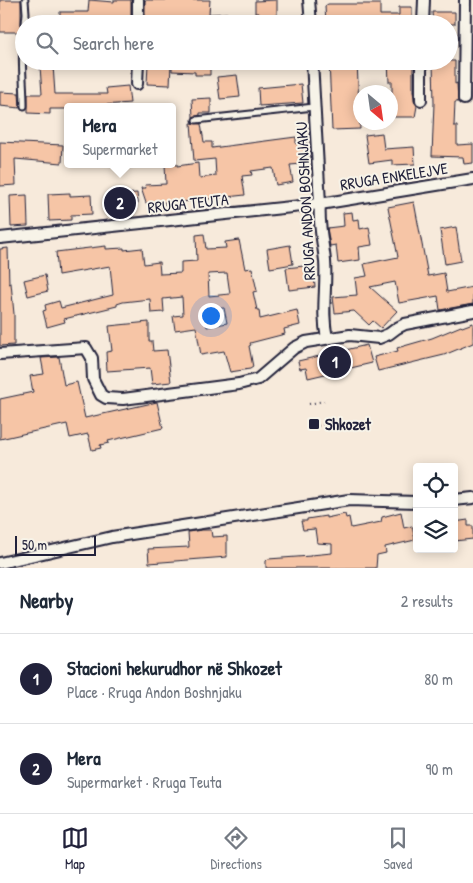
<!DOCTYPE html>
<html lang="en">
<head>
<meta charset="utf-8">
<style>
	:root { --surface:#fff; --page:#f2f2f3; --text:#1f2937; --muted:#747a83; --line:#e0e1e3; --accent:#22223b }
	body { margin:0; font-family:"Patrick Hand",sans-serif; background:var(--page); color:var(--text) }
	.controls { position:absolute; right:15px; bottom:15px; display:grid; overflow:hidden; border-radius:5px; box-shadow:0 2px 12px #0003 }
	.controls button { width:45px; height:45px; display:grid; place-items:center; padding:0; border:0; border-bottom:1px solid var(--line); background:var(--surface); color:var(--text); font:25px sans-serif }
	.compass { position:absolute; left:353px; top:85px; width:45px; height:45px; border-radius:50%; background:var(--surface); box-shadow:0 2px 12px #0003; rotate:151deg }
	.scale { position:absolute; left:15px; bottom:12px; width:81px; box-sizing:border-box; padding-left:5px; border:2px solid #22223b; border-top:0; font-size:14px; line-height:18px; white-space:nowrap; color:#22223b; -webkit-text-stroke:4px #f7f3e8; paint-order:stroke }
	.you { position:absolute; left:210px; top:315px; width:18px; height:18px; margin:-12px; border:4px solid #fff; border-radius:50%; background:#1a73e8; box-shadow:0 0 0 8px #1a73e833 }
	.badge { display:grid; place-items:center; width:32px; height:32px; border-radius:50%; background:var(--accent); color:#fff; font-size:16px; font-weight:700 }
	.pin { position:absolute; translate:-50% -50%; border:2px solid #fff; box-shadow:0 1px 5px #0006 }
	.popup { position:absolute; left:64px; top:103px; width:112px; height:65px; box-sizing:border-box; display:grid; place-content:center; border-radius:5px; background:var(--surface); filter:drop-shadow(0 1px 4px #0005); font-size:16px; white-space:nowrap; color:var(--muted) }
	.popup b { font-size:19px; color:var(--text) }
	.popup::after { content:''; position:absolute; left:50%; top:100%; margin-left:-10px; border:10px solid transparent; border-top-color:var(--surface) }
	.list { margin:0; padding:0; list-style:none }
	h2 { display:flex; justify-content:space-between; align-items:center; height:65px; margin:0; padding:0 20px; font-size:21px }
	h2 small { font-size:16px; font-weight:400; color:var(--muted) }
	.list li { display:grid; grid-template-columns:32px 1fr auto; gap:15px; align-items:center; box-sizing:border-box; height:90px; padding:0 20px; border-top:1px solid var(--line) }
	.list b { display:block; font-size:19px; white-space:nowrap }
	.list p { margin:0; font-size:16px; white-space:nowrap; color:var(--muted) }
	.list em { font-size:16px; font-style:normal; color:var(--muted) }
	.icon { flex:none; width:28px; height:28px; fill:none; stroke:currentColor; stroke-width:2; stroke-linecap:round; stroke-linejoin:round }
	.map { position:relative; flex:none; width:473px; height:568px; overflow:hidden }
	.search { position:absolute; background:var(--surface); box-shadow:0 2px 12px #0003; left:15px; right:15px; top:15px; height:55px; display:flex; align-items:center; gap:12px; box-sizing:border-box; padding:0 18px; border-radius:28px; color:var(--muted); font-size:19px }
	.sheet { height:245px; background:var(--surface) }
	nav { display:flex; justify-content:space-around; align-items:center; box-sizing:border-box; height:70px; border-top:1px solid var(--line); background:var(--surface); font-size:14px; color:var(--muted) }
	nav a { display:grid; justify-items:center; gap:2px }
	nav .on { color:var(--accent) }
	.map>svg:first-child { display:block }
</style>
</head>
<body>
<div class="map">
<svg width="473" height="568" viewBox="0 0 473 568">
	<rect width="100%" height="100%" fill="#f7eadb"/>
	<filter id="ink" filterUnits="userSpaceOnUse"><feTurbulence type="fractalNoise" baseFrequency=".02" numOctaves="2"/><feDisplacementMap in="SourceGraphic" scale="10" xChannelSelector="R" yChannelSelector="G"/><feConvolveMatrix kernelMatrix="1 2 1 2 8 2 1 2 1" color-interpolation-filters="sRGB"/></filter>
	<g filter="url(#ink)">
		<!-- building -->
		<g fill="#f6c5a6" stroke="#22223b" fill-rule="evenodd">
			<path d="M0,0H21V24L22,28L20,32H0Z"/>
			<path d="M89,0L114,2V0H131V22L60,24V12H88Z"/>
			<path d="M145,0H210L209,14L227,13V24H145Z"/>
			<path d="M277,0V24H259V13H255V1Z"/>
			<path d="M328,4H380V15H399V7H412V24H326L325,6Z"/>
			<path d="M432,12H455V24H433Z"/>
			<path d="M172,61H210V75H195V72L172,71Z"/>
			<path d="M329,61H357L360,129L332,130Z"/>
			<path d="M388,61H413V90L414,100L417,106L415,117H392V82H389Z"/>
			<path d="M433,61H455V84L457,83L458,102H455L454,126H457V145L473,144V163L464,164L463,157L432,156L434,103Z"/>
			<path d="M148,63L171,64L170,85L147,84Z"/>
			<path d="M53,65L55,94H107L106,88L128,86L130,103L103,105V107H68V109H50V114L28,113V94H42L40,66Z"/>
			<path d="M237,75L240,97L220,99L217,77Z"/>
			<path d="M301,84L303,103L259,106L258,88Z"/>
			<path d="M0,92L19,93L20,108L0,106Z"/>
			<path d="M211,98V113H200V115L193,117L192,99Z"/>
			<path d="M191,123L201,124L204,142H212V148L296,137V144L306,142L308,156L301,157L302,164L290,165L293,182L276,185L273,168L251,171L252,175L242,176L245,195L181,202V204L165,205V202L146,203L141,188H146L145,185L166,184L165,164H177V166L198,163L199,178L216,176L215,159L194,161Z"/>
			<path d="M382,133L384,149L414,147L415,164L392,165V160L369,163L365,135Z"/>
			<path d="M0,142L63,145L62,163L15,159L16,185L0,186Z"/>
			<path d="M70,193V196L91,195L92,214L71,215V220L49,221L48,194Z"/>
			<path d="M137,193L138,203L129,204L130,208L111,209L110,195Z"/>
			<path d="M27,195L28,226L11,227L10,196Z"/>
			<path d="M414,202L428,276L444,273L447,292L473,287V304L440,310L438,296L399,303L395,282L370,287L397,311L381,328L373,321L369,325L354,311L335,313L333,297L357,295L355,278L367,276L364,264L398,257L388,207Z"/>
			<path d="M352,212L353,220L359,219L360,229L369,227L372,245L359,247L360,260L338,263L336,245L330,246L327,228L344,226L343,213Z"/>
			<path d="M456,227L461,261L445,264L440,230Z"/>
			<path d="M204,234L206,249L226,248L225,242L239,240L245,269L252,268L257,291L253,292L257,310H259L260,319L297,310L300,325L284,329L285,334L250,343L251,345L249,346L253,367L250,369L230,372L224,351L201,355L196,327L175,330L173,316L183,315L182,297L163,299L164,312L151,313L150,299L123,302L117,304V306L64,319L65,322L47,327L43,311L46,310L45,305L59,301L61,308L113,295L110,266L58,275L56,252L106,246V249L124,248V250L142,248L144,264L159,262L160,274L181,273V262L197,261L196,235ZM227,273L230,294L209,296L208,274ZM224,308L227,323L207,327L203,309Z"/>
			<path d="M290,245L293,264L270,268L267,249Z"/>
			<path d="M8,248L9,284L11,283L14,314V345L0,346V249Z"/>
			<path d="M313,265L315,287L289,290L286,268Z"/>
			<path d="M45,275L48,291L28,296L24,280Z"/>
			<path d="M149,322V341H152L153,351L167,350L171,382L152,384L150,368L107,371L106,352L112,351L109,326Z"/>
			<path d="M473,323V343L444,355L378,371L374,357L398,351L397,348L432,338L461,326L462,327Z"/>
			<path d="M367,345L372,363L308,378L306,368L300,369L298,361Z"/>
			<path d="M59,357L64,385L77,382L85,418L157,402L163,428L108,441L109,443L100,445L101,448L92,450L88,434L70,438L67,424L0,439V399L33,392L30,376L44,374L41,358Z"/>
			<path d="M401,512L404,528L412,526L415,540L385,547L386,553L377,555L376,568H266V561L268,559L311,556V555L332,553V544L317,543L315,529L303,530L301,521H307V519L326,516V518L345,514L346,518L349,517L351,528L381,522L382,517Z"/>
			<path d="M468,520V526H473V539L454,541V522Z"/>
			<path d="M202,530H211L212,537L227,536V557L149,563L148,549L189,547L188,532Z"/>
		</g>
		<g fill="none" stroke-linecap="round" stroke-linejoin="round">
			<defs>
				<g id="service">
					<path d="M25,24L26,13L25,0"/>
					<path d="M24,106C24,81 20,57 24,32"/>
					<path d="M196,120L314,107"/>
				</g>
				<g id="minor">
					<path d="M138,0V24"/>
					<path d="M309,0L311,24"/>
					<path d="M423,24L424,0"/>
					<path d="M312,61L320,204C318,224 323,241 325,261C327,287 321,312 327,338"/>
					<path d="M137,84L138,61"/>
					<path d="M464,99L465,0"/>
					<path d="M421,100V61"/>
					<path d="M0,238L320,204L473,179"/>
					<path d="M0,354L86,348L92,358L93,379L101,395L106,398L123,399L239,384L258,379L294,348L306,342L350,335L379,338L389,334L397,328L405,324L473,311"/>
					<path d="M454,500L473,498"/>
					<path d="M0,563L112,537L324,504L349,500L417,502"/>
				</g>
			</defs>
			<!-- service casing -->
			<use href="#service" stroke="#22223b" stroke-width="9"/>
			<!-- minor casing -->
			<use href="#minor" stroke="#22223b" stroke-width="14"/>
			<!-- path -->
			<g stroke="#22223b" stroke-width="2" stroke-dasharray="1 4" stroke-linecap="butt">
				<path d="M309,404L324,401"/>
				<path d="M313,427L329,423"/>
			</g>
			<!-- service -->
			<use href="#service" stroke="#f7f3e8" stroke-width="5"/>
			<!-- minor -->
			<use href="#minor" stroke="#f7f3e8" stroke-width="10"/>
		</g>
	</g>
	<!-- markers -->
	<rect fill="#22223b" stroke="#f7f3e8" stroke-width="2" x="308" y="418" width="12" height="12" rx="2.5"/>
	<g text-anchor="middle" stroke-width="4" stroke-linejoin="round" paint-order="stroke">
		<!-- street labels -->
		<g font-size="16" fill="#22223b" stroke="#f7f3e8">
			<text transform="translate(394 176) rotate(-9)" y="6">RRUGA ENKELEJVE</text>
			<text transform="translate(305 201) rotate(-93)" y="6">RRUGA ANDON BOSHNJAKU</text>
			<text transform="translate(188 203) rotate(-6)" y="6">RRUGA TEUTA</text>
		</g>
		<!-- poi labels -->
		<g font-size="16" font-weight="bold" fill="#22223b" stroke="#f7f3e8" text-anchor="start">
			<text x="325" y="430">Shkozet</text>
		</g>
	</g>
</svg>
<div class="controls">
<button><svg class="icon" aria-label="locate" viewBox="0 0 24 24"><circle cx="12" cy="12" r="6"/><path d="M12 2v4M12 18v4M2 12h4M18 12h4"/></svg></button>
<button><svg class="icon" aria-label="layers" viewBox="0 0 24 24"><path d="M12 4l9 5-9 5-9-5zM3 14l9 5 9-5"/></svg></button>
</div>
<svg class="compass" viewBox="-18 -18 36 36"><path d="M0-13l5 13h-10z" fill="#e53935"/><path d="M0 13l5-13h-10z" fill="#747a83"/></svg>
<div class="scale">50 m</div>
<div class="you"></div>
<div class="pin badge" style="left:335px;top:362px">1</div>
<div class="pin badge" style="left:120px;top:203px">2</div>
<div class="popup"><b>Mera</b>Supermarket</div>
<div class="search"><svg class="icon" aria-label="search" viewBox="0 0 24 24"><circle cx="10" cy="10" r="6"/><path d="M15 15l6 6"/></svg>Search here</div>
</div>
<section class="sheet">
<h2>Nearby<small>2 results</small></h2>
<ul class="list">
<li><span class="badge">1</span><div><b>Stacioni hekurudhor në Shkozet</b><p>Place · Rruga Andon Boshnjaku</p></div><em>80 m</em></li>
<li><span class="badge">2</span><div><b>Mera</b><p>Supermarket · Rruga Teuta</p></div><em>90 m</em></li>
</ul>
</section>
<nav>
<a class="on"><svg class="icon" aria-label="map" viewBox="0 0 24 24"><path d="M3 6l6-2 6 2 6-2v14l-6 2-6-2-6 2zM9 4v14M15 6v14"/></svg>Map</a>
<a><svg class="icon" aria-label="directions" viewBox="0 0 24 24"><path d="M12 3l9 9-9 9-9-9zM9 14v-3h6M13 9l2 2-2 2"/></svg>Directions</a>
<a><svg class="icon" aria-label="saved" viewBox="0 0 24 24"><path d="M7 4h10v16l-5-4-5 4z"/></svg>Saved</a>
</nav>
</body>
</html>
